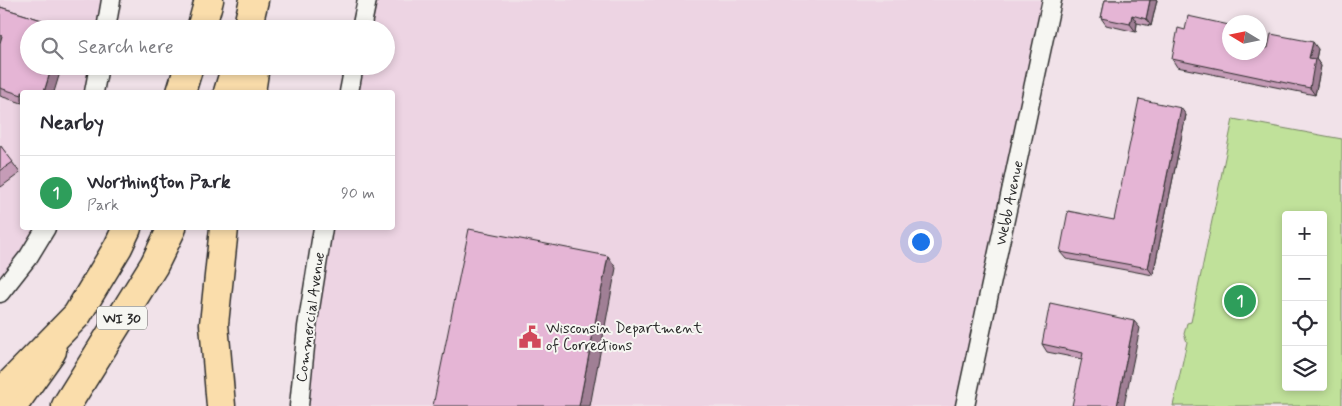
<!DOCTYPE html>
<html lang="en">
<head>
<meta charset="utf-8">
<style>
	:root { --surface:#fff; --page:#f2f2f3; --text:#2b2b33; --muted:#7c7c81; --line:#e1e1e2; --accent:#d1495b }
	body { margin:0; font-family:Mynerve,sans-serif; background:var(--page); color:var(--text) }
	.controls { position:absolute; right:15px; bottom:15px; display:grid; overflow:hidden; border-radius:5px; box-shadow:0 2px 8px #0003 }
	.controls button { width:45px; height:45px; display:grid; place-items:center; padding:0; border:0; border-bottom:1px solid var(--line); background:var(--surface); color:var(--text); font:25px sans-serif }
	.compass { position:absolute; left:1222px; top:15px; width:45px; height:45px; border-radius:50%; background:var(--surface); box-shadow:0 2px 8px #0003; rotate:280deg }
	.you { position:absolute; left:920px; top:241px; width:18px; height:18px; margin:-12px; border:4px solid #fff; border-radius:50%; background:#1a73e8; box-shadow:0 0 0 8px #1a73e833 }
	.badge { display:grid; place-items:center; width:32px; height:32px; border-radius:50%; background:var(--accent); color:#fff; font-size:16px; font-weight:700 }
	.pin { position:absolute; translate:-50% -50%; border:2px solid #fff; box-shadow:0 1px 5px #0006 }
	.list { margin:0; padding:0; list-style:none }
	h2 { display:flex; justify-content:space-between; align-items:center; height:65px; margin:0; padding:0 20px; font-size:21px }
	h2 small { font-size:16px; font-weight:400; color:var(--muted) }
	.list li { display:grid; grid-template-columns:32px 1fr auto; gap:15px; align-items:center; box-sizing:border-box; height:75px; padding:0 20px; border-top:1px solid var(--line) }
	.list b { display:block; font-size:19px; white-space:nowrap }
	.list p { margin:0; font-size:16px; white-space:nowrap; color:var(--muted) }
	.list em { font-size:16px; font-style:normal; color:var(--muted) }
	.icon { flex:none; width:28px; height:28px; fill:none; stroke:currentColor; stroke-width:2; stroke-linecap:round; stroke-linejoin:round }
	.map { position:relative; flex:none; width:1342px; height:406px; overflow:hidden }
	.search { position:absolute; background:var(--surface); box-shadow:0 2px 8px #0003; left:20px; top:20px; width:375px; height:55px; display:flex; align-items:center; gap:12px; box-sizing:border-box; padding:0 18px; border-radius:28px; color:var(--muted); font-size:19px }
	.panel { position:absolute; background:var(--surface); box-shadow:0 2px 8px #0003; left:20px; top:90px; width:375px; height:140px; border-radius:5px }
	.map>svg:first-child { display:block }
</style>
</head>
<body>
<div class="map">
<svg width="1342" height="406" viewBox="0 0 1342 406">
	<rect width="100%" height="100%" fill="#f1e2e9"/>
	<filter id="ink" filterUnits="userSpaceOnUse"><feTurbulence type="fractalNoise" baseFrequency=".02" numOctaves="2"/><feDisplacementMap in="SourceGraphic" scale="10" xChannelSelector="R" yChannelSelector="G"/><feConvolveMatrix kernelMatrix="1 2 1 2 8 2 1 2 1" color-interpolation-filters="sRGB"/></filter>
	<g filter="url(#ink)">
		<!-- built -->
		<g fill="#edd4e3">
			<path d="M0,0H111L106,29H29V66H99L94,92H22V228H46L0,293Z"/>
			<path d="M367,0H1052L965,406H299L323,228H392V92H349L354,66H386V29H361Z"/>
		</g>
		<!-- green -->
		<path fill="#c0e19a" stroke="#768662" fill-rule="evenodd" d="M1233,119L1342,139V406H1173L1187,342L1184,334L1187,323L1191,322ZM1286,215H1323V387H1286Z"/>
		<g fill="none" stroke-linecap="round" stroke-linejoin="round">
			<defs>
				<g id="minor">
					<path d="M106,29L111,0"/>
					<path d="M361,29L367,0"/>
					<path d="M94,92L99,66"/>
					<path d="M349,92L354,66"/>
					<path d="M0,293L29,256L46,228"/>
					<path d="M299,406L307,327L323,228"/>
					<path d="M965,406L1052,0"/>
				</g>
				<path id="primary" d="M13,406L52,351"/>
				<g id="motorway">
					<path d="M201,29L209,0"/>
					<path d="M247,29L254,0"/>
					<path d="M181,92L189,66"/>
					<path d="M228,92L236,66"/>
					<path d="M251,92L255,66"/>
					<path d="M0,394L77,315L118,247L127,228"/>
					<path d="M66,406L154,265L172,228"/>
					<path d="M221,406L214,324L224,228"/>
				</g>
			</defs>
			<!-- minor casing -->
			<use href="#minor" stroke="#2b2b2b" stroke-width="21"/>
			<!-- primary casing -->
			<use href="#primary" stroke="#2b2b2b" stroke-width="31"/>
			<!-- motorway casing -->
			<use href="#motorway" stroke="#2b2b2b" stroke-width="31"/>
			<!-- minor -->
			<use href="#minor" stroke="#f6f6f2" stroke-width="18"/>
			<!-- primary -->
			<use href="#primary" stroke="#faddab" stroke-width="28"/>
			<!-- motorway -->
			<use href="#motorway" stroke="#faddab" stroke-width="28"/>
		</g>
		<!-- wall -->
		<g fill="#c59cb7" stroke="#2b2b2b">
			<path d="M1105,0H1157L1151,26L1137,23L1136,32L1106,25L1101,18Z"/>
			<path d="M0,7L64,27L65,29H29L22,92V103L0,96Z"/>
			<path d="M1318,49L1316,59L1321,66L1315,95L1177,67L1172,59L1230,52Z"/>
			<path d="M1186,115L1153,275L1066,259L1060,252L1114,220Z"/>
			<path d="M0,145L20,173L1,187L0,186Z"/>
			<path d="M1140,328L1082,359L1047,352L1042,344Z"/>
		</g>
		<!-- shaded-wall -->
		<g fill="#a07f95" stroke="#2b2b2b">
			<path d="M1150,0H1157L1151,26L1146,19Z"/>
			<path d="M1132,15L1137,23L1136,32L1130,24Z"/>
			<path d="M1229,25L1230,45L1226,40Z"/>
			<path d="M1313,42L1318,49L1316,59L1321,66L1315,95L1310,88L1309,58Z"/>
			<path d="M52,66H62L54,92H44Z"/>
			<path d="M1181,108L1186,115L1153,275L1148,268Z"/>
			<path d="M608,256L616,268L590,406H579Z"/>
			<path d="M1134,321L1140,328L1124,406H1117Z"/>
		</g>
		<!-- building -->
		<g fill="#e5b5d5" stroke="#2b2b2b">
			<path d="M1105,0H1150L1146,19L1132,15L1130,24L1101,18Z"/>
			<path d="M0,7L64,27L63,29H29V66H52L44,92H22V95L0,88V43L2,36L0,35Z"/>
			<path d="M1188,16L1229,25L1226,40L1230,41V52H1260V48H1268L1271,34L1313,42L1309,58L1315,59L1310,88L1172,59L1178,28L1185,30Z"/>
			<path d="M1139,99L1181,108L1148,268L1060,252L1068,211L1114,220Z"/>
			<path d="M0,145L13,162L0,171Z"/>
			<path d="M469,229L608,256L579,406H433Z"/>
			<path d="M1050,303L1134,321L1117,406H1072L1083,353L1042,344Z"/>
		</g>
	</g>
	<!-- icons -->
	<defs>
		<symbol id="civic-bare" viewBox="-9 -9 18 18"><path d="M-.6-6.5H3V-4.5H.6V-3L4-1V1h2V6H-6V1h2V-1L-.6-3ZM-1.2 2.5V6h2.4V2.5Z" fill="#d1495b" stroke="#f6f6f2" stroke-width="2.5" paint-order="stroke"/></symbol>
	</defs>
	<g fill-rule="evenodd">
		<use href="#civic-bare" x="514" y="321" width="32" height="32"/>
	</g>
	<g text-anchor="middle" stroke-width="4" stroke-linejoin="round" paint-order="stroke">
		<!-- shield labels -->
		<rect fill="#f6f6f2" stroke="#686867" stroke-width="1" x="97" y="306.5" width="50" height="23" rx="4"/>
		<g font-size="14" font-weight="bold" fill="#2b2b2b">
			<text x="122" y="323">WI 30</text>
		</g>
		<!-- street labels -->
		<g font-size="15" fill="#2b2b2b" stroke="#f6f6f2">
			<text transform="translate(1009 203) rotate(-78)" y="5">Webb Avenue</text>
			<text transform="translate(310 317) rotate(-82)" y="5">Commercial Avenue</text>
		</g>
		<!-- poi labels -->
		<g font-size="15" fill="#2b2b2b" stroke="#f6f6f2" text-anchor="start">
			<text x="546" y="333">Wisconsin Department<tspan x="546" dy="17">of Corrections</tspan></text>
		</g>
	</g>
</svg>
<div class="controls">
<button>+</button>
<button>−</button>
<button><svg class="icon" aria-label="locate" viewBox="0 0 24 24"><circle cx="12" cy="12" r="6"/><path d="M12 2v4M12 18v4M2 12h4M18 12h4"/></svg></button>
<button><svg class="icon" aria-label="layers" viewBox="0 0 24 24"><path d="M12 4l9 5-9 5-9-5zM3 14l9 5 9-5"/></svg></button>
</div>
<svg class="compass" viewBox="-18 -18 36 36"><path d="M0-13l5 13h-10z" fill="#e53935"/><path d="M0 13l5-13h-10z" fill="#7c7c81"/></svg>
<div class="you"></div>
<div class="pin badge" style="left:1240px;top:301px;background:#2e9e5b">1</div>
<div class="search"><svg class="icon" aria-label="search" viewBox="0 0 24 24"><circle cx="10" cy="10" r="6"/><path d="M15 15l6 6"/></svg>Search here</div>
<section class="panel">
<h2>Nearby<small></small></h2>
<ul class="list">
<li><span class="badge" style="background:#2e9e5b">1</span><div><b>Worthington Park</b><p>Park</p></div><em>90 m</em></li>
</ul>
</section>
</div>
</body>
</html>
